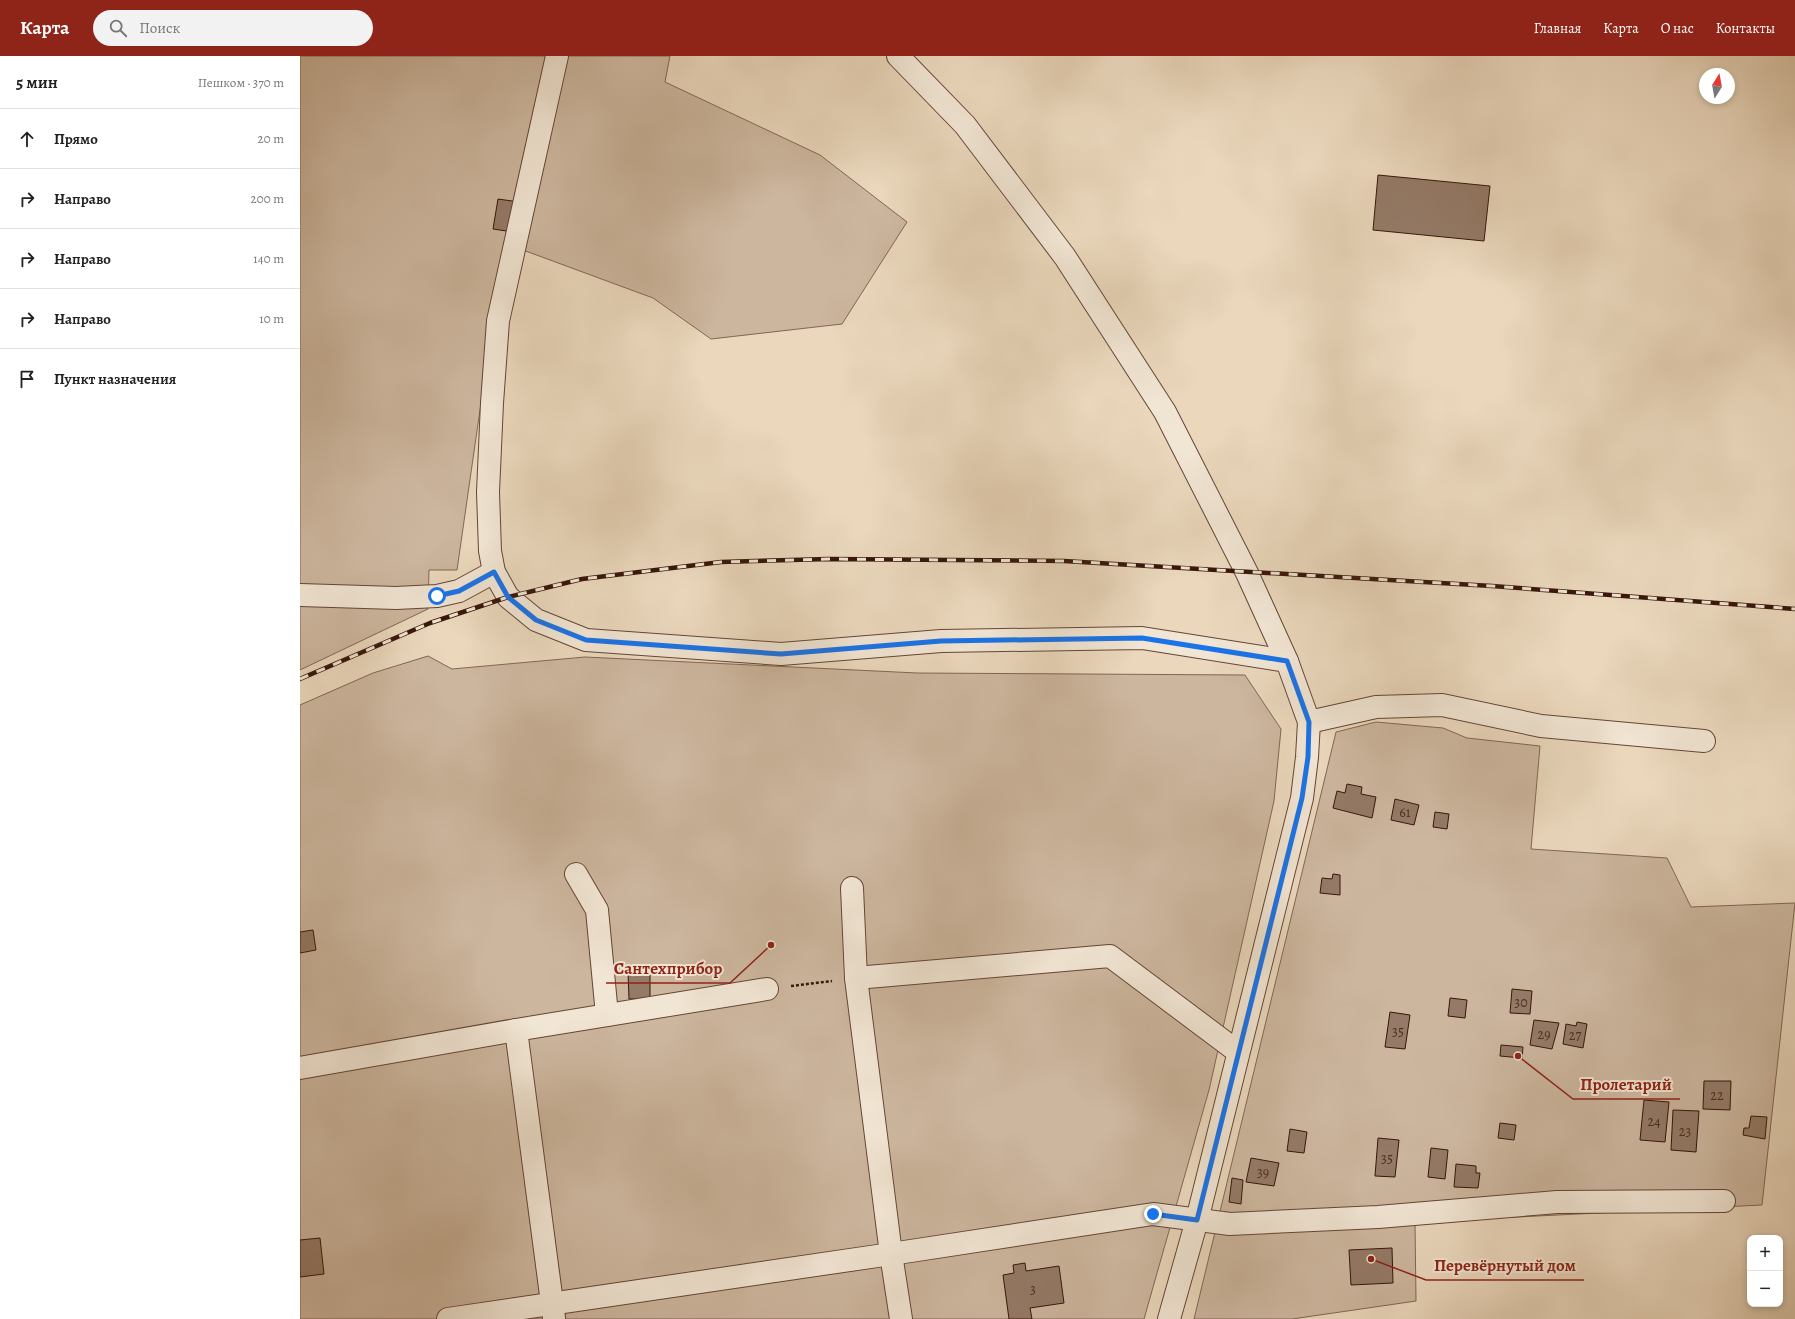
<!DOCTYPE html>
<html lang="ru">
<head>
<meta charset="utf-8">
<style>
	:root { --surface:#fff; --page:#f2f2f2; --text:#222; --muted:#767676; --line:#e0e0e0; --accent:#8f2418 }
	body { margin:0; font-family:Alegreya,serif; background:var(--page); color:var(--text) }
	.controls { position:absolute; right:12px; bottom:12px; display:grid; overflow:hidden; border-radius:8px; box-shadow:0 2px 6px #0003 }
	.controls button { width:36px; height:36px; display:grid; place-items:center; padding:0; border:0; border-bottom:1px solid var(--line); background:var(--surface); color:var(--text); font:20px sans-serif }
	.compass { position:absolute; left:1399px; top:12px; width:36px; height:36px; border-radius:50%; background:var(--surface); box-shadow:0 2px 6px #0003; rotate:11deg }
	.stop { position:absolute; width:12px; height:12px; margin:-9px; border:3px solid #1a73e8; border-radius:50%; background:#fff }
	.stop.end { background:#1a73e8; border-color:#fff; box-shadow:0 1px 4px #0008 }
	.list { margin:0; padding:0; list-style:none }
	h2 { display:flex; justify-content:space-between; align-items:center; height:52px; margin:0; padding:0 16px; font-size:17px }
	h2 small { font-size:13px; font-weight:400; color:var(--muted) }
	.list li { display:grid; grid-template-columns:26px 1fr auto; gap:12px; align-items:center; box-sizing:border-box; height:60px; padding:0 16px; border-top:1px solid var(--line) }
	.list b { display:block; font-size:15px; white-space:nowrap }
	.list em { font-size:13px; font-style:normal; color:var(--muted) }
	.icon { flex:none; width:22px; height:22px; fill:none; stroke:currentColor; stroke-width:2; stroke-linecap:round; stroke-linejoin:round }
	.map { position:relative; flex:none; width:1495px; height:1263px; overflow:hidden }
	header { display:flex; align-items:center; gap:24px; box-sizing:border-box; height:56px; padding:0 20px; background:var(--accent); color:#fff }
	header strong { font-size:19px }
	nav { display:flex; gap:22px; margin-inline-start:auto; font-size:14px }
	.search { width:280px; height:36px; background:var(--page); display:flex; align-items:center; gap:10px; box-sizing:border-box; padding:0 14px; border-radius:22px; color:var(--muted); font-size:15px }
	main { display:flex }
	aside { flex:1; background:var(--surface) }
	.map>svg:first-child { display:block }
</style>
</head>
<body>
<header>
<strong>Карта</strong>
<div class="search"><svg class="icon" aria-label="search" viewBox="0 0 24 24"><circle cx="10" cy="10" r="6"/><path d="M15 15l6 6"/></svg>Поиск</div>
<nav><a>Главная</a><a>Карта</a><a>О нас</a><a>Контакты</a></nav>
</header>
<main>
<aside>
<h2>5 мин<small>Пешком · 370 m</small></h2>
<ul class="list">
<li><svg class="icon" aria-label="ahead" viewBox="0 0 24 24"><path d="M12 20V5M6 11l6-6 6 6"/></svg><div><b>Прямо</b></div><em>20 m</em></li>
<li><svg class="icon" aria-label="right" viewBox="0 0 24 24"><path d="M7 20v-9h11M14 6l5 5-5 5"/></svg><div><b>Направо</b></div><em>200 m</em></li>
<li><svg class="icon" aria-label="right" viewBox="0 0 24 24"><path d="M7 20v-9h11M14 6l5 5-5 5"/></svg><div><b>Направо</b></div><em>140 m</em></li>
<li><svg class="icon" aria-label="right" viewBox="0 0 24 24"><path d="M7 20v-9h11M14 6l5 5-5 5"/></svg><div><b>Направо</b></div><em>10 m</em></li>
<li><svg class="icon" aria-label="arrive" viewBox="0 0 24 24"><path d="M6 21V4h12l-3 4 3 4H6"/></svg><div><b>Пункт назначения</b></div></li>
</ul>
</aside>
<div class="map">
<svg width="1495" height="1263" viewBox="0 0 1495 1263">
	<rect width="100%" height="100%" fill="#ead7bc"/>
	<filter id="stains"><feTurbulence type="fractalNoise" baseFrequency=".005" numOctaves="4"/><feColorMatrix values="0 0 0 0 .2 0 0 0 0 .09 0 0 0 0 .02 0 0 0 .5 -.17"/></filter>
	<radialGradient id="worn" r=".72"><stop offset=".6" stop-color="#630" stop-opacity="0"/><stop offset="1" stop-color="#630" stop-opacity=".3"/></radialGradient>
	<!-- green -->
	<g fill="#ccb69e" stroke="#826654">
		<path d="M0,0H370L365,26L520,99L607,166L542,268L411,283L353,242L204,187L157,514H129L128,553L0,614Z"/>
		<path d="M128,600L152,613L285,601L617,617L945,619L981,673L974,745L909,1034L844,1263H0V649L73,617Z"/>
		<path d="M1076,666L1143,672L1167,682L1240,690L1231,793L1367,802L1391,851L1495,847L1462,1149L1115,1166L1116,1245L992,1263H894L1036,676Z"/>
	</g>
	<!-- building -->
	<g fill="#947a67" stroke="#37160a">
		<path d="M1078,119L1190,130L1184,185L1073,174Z"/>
		<path d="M198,143L219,146L213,176L193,173Z"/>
		<path d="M1047,728L1062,731L1061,738L1076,741L1072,762L1033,752L1037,735L1045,737Z"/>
		<path d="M1095,743L1119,749L1114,769L1091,764Z"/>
		<path d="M1135,756L1149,758L1147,773L1133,771Z"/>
		<path d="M1033,818L1040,819V839L1020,837L1022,822L1032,823Z"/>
		<path d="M13,874L16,894L0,897V876Z"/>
		<path d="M328,916H350V943H329Z"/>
		<path d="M1212,933L1232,935L1230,958L1210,957Z"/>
		<path d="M1150,942L1167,944L1165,962L1148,960Z"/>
		<path d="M1090,956L1110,959L1105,993L1085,991Z"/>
		<path d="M1234,964L1259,967L1252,993L1230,989Z"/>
		<path d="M1277,966L1287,968L1283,992L1263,988L1266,968L1276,970Z"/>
		<path d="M1201,989L1223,991L1222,1002L1200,1000Z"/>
		<path d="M1404,1025H1431L1430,1054L1403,1053Z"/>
		<path d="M1344,1044L1369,1046L1365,1086L1340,1084Z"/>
		<path d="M1373,1054L1399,1055L1396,1096L1371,1094Z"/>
		<path d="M1451,1060L1467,1061L1465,1083L1443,1079L1444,1072H1449Z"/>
		<path d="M1200,1067L1216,1069L1214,1084L1198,1082Z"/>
		<path d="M990,1073L1007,1076L1004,1097L987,1095Z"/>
		<path d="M1078,1082L1099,1084L1095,1121L1075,1120Z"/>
		<path d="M1131,1092L1148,1094L1145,1123L1128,1121Z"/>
		<path d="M951,1102L979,1107L974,1130L946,1126Z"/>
		<path d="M1156,1108L1176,1110V1117H1180L1178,1132L1154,1131Z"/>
		<path d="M932,1122L943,1124L941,1148L929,1146Z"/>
		<path d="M20,1182L24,1218L0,1221V1184Z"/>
		<path d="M1092,1192L1093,1227L1051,1229L1049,1194Z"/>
		<path d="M725,1207L726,1215L759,1210L764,1247L730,1252L732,1263H709L703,1219L714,1217L713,1209Z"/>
	</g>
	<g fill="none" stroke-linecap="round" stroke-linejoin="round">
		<defs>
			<g id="minor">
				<path d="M257,0L198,265L192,347L188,436L190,495L194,516L208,541L236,564L286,584L481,598L641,585L842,582L987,605"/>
				<path d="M598,0L665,69L765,201L865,356L947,517L987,605L1009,666L1007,701L1002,742L897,1164L869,1263"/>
				<path d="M0,539L96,542L137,540L159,535L194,516"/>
				<path d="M1009,666L1076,651L1142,649L1241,670L1404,685"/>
				<path d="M276,818L297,854L307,959"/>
				<path d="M552,832L556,922L591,1198L601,1263"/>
				<path d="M556,922L810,900L938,996"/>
				<path d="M216,974L254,1262"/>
				<path d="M0,1012L216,974L467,933"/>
				<path d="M148,1263L591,1198L853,1158L930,1168L1078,1161L1257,1146L1424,1145"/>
			</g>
		</defs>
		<!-- minor casing -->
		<use href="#minor" stroke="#644636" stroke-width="24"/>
		<!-- path -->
		<path stroke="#37160a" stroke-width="2.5" stroke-dasharray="3 2" stroke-linecap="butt" d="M491,930L532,925"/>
		<!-- minor -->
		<use href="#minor" stroke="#f1e5d3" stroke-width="22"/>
		<defs>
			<path id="rail" d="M0,623L130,567L208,541L282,523L421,506L529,503L764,505L1192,530L1495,553"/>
		</defs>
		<!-- rail casing -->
		<use href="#rail" stroke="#37160a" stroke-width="4.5"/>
		<!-- rail -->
		<use href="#rail" stroke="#f1e5d3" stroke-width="3" stroke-dasharray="9" stroke-linecap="butt"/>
	</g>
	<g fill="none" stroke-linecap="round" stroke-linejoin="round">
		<!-- route -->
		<path stroke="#1a73e8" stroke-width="5" d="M137,540L159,535L194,516L208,541L236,564L286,584L481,598L641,585L842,582L987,605L1009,666L1008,701L1002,742L897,1164L853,1158"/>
	</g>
	<g text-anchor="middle" stroke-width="4" stroke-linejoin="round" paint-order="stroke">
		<!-- number labels -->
		<g font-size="14" fill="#4e2f21">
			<text x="1105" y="761">61</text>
			<text x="1221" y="951">30</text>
			<text x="1098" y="980">35</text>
			<text x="1244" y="983">29</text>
			<text x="1275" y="984">27</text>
			<text x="1417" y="1044">22</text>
			<text x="1354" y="1070">24</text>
			<text x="1385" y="1080">23</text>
			<text x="1087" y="1107">35</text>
			<text x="963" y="1121">39</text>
			<text x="733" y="1238">3</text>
		</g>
	</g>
	<!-- callouts -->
	<path fill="none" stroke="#8f2418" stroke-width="1.5" d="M471 889L430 927H306M1218 1000L1273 1043H1380M1071 1203L1126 1224H1284"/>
	<g fill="#8f2418" stroke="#f1e5d3" stroke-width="1.5">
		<circle cx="471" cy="889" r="4"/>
		<circle cx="1218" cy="1000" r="4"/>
		<circle cx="1071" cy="1203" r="4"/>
	</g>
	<g font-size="17" text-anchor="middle" font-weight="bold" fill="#8f2418" stroke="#f1e5d3" stroke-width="4" stroke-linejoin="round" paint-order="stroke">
		<text x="368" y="918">Сантехприбор</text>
		<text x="1326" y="1034">Пролетарий</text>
		<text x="1205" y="1215">Перевёрнутый дом</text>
	</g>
	<rect width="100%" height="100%" filter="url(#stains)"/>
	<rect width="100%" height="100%" fill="url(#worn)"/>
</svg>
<div class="controls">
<button>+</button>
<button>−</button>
</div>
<svg class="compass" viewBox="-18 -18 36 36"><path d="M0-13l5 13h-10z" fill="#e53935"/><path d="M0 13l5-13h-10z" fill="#767676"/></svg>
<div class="stop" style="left:137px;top:540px"></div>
<div class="stop end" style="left:853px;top:1158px"></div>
</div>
</main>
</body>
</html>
